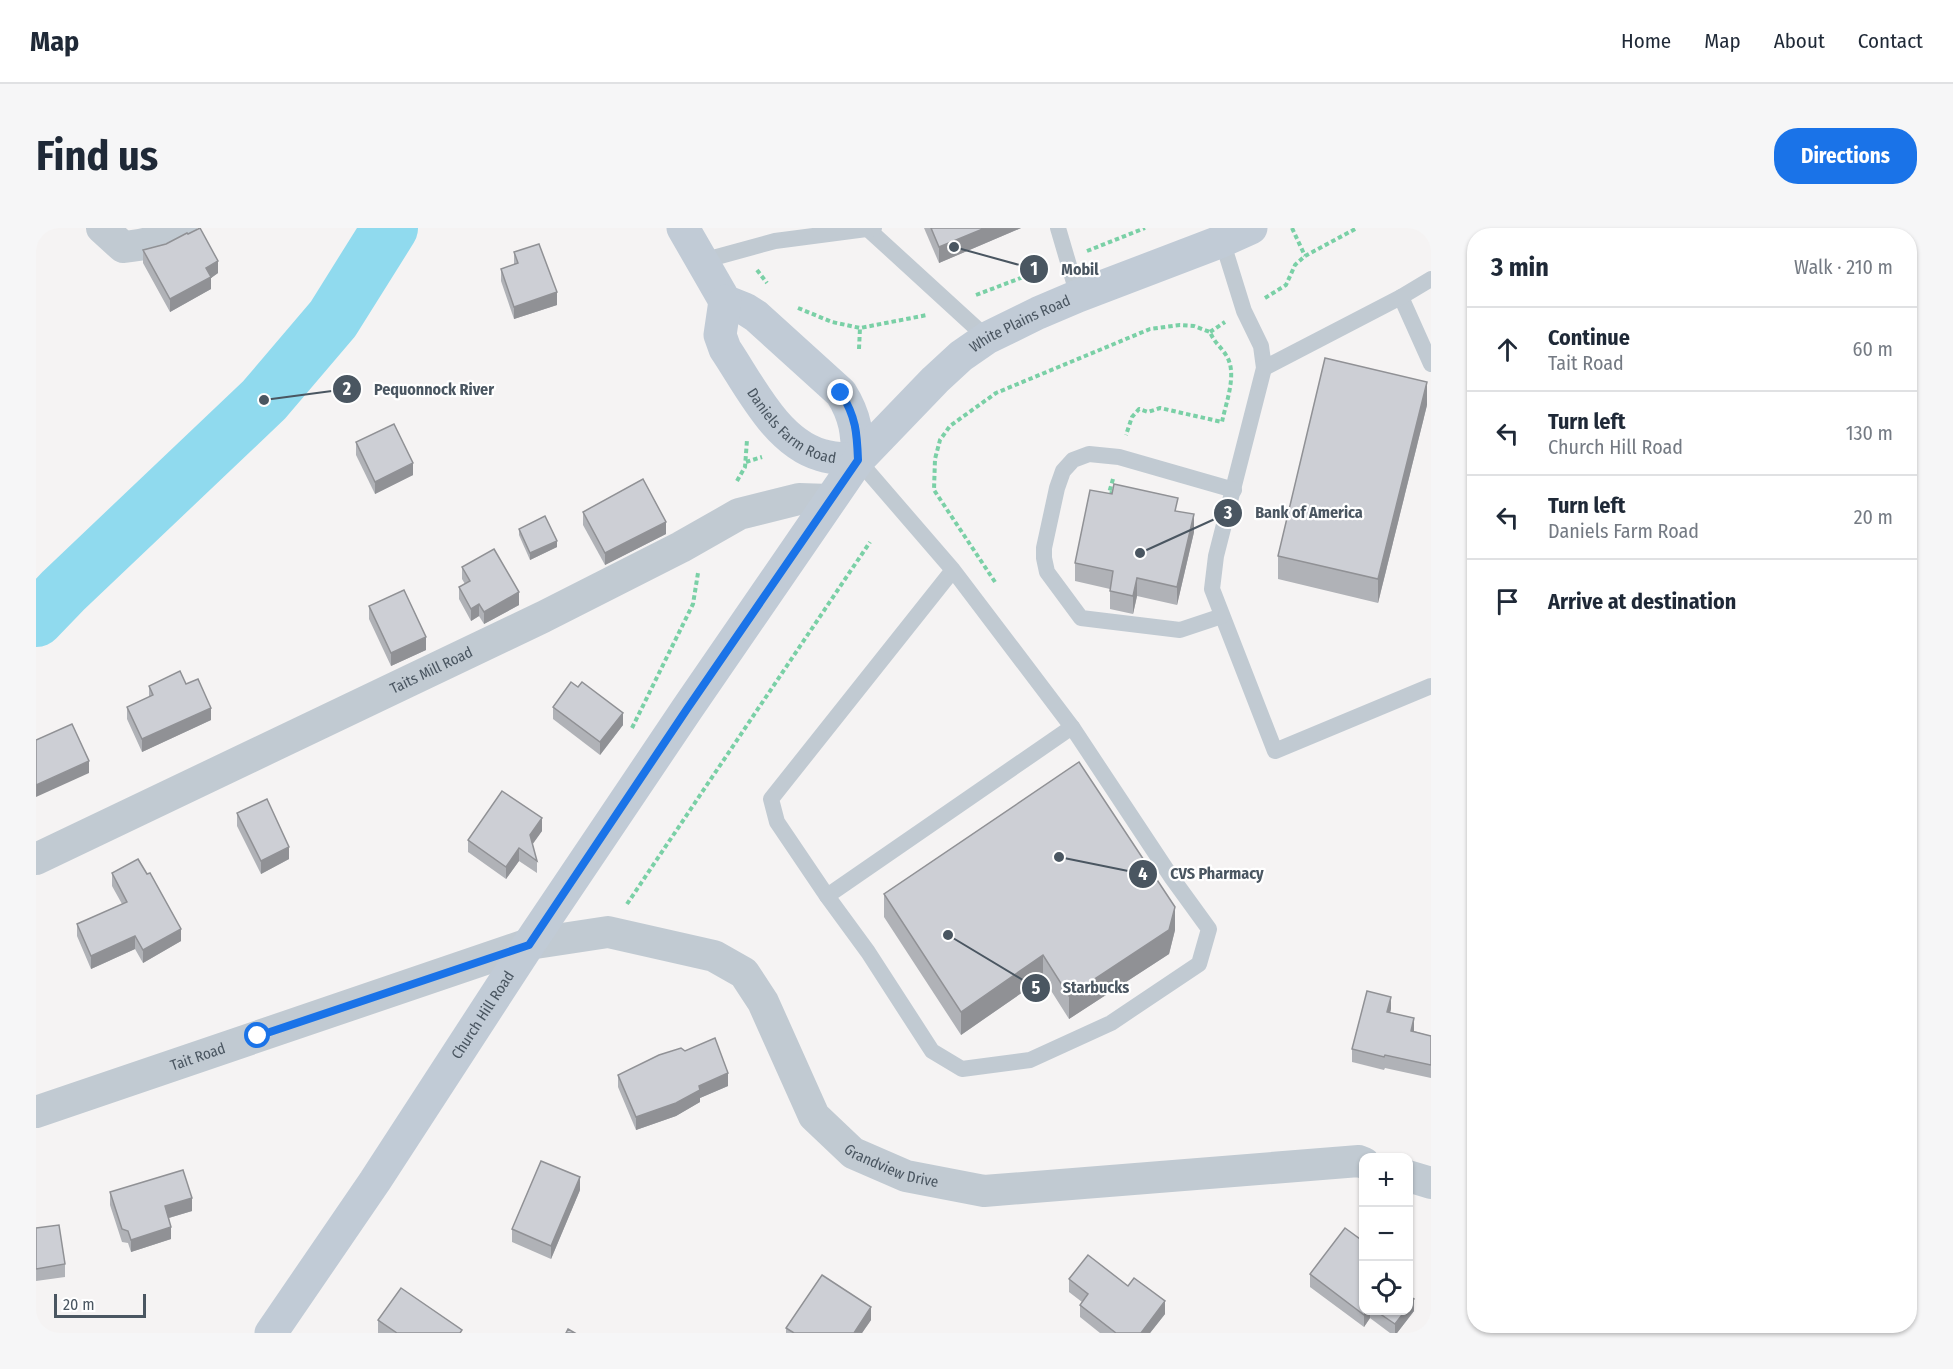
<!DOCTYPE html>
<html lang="en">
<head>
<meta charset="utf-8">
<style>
	:root { --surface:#fff; --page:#f6f6f7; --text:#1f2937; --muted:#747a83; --line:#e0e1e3; --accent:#1a73e8 }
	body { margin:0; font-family:"Fira Sans Condensed",sans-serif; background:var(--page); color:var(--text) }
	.controls { position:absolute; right:18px; bottom:18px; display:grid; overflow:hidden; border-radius:12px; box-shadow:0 2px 4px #0004 }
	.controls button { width:54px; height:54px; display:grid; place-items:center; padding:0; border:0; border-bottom:2px solid var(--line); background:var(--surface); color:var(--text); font:30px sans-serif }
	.scale { position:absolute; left:18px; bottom:15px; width:92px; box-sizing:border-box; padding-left:6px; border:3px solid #4a5661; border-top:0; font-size:16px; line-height:21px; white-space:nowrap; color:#4a5661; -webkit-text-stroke:4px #fff; paint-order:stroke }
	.stop { position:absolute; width:18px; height:18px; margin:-14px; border:4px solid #1a73e8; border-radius:50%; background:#fff }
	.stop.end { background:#1a73e8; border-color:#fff; box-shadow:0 2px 6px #0008 }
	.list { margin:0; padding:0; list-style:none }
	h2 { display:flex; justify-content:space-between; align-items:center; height:78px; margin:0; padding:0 24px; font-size:26px }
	h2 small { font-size:20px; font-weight:400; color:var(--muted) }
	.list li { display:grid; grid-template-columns:39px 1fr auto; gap:18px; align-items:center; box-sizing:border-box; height:84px; padding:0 24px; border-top:2px solid var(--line) }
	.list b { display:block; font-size:22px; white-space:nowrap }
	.list p { margin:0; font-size:20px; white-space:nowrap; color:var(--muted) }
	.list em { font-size:20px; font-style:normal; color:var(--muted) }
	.icon { flex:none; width:33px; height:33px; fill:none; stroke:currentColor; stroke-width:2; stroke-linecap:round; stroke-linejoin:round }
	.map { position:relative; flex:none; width:1395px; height:1105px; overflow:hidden; border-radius:24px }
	header { display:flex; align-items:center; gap:36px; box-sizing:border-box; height:84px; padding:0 30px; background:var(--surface); border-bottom:2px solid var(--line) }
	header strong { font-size:28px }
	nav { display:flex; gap:33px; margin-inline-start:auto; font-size:21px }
	.intro { display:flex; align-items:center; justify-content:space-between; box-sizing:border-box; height:144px; padding:0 36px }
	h1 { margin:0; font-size:42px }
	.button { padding:15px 27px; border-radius:24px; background:var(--accent); color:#fff; font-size:21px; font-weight:700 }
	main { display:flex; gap:36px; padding:0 36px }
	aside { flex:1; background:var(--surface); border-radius:24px; box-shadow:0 2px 4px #0004 }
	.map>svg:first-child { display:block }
</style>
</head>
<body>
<header>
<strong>Map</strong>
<nav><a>Home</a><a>Map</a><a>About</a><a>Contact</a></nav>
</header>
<div class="intro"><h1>Find us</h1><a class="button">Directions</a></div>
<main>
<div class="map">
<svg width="1395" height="1105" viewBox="0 0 1395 1105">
	<rect width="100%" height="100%" fill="#f5f3f3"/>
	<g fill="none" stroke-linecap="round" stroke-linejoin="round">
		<!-- river -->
		<path stroke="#90daee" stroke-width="56" d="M0,391L27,363L228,172L297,91L354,0"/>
		<!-- path -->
		<g stroke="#7ad0a6" stroke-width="4" stroke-dasharray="4.5 3" stroke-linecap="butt">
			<path d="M1256,0L1269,28"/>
			<path d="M1051,23L1109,0"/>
			<path d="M721,42L731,55"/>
			<path d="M940,67L1011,40"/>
			<path d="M1229,70L1250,57L1259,37L1269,28L1321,0"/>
			<path d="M762,80L796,94L824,100L891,87"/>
			<path d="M1174,104L1189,94"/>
			<path d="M823,121L824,100"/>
			<path d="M710,234L726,229"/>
			<path d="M1077,251L1073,265L1079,266"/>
			<path d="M701,253L709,239L711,212"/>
			<path d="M959,354L898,262L899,231L904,212L914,198L960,165L1114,101L1144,97L1158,98L1174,104C1178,114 1185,119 1190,127C1202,145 1190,174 1186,194L1124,180L1112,184L1103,181L1096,189L1090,207"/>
			<path d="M596,500L657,376L662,345"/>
			<path d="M591,676L834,314"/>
		</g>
		<!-- lane -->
		<g stroke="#c1cad2" stroke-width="16">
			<path d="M1022,0L1042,68"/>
			<path d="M833,2L951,110"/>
			<path d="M1185,9L1208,83L1225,118L1228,140L1180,328L1176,361L1239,523L1395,458"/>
			<path d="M666,33L739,13L838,0"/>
			<path d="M1365,69L1395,136"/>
			<path d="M1228,140L1365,69L1395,51"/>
			<path d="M822,232L917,342L1036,499L1136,650L1173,701L1163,736L1075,795L994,832L926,841L896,823L832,724L791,668L741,594L735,571L917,342"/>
			<path d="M1186,388L1144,402L1045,390L1011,344L1008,330V320L1021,260L1027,243L1037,232L1053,226L1083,229L1198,262"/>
			<path d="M791,668L1036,499"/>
		</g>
		<!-- street -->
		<g stroke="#c1cad2" stroke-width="32">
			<path d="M66,0L87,19C111,17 124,13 145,0"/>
			<path id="s1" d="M0,631L507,389L645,319L703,286L763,271L794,272"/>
			<path id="s2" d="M0,884L493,716L572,704L678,728L708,745L727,774L778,888L817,925L870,948L948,963L1323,933L1328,935"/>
			<path d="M1372,948L1395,955"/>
		</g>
		<!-- secondary -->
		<g stroke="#c1cbd6" stroke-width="33">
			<path d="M647,0L689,73L709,81L720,88L805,165C820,189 821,205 822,232"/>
			<path id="s3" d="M689,73L684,107L689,121C714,158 740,214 785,227C796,231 810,231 822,232"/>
			<path id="s4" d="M235,1105L339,953L493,716L651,481L822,232L899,152L925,128L951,110L1002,85L1042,68L1186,13L1215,0"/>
		</g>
	</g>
	<!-- wall -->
	<g fill="#b0b2b7">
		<path d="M888,0H985L903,35Z"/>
		<path d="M107,22L182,45L175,50V61L134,84L107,35Z"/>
		<path d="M478,24L521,77L478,91L465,53V41L478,37Z"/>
		<path d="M1391,177L1342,375L1242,351V328Z"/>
		<path d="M320,214L377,247L339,266L320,227Z"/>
		<path d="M1142,283L1158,304L1141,377L1101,368L1097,386L1074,381V361L1039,353V335Z"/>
		<path d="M547,284L630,306L569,337L547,297Z"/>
		<path d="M483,301L521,319L494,332L483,307Z"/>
		<path d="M426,339L483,377L448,396L443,388L435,393L423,371V359L429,356L426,351Z"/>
		<path d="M333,378L390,422L355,438L333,391Z"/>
		<path d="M150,456L175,492L106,524L91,491V479L113,469V458Z"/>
		<path d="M517,479L587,497L564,527L517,491Z"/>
		<path d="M201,585L253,631L225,646L201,598Z"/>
		<path d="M506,603L496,616L501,633V645L483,633L470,651L432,624V612Z"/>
		<path d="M76,645L145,713L107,735L99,721L55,741L41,708V696L86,676L76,658Z"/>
		<path d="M848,666L1139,702L1133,726L1033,791L1007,750L925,807L848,689Z"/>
		<path d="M1355,781L1354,785L1378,803L1395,808V850L1349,840L1348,842L1316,834V821Z"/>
		<path d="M582,847L692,858L664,870V874L640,888L600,902L582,859Z"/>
		<path d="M544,962L515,1031L476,1014V1001Z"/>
		<path d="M74,964L156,983L133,990L135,1011L95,1024L92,1015L86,1014L74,977Z"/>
		<path d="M0,1000L29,1036V1049L0,1053Z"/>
		<path d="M1274,1046L1328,1083H1378L1361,1105H1354L1334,1090L1328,1099L1274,1059Z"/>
		<path d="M1033,1051L1092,1058L1129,1086L1114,1105H1064L1044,1089V1077L1046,1074L1033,1064Z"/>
		<path d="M342,1092L426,1105H342Z"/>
		<path d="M835,1092L826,1105H750V1100Z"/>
	</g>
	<!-- shaded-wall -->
	<g fill="#909195">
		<path d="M949,0H985L903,35V19Z"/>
		<path d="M182,33V45L175,50V61L134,84V71L170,40Z"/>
		<path d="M521,64V77L478,91V79Z"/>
		<path d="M1391,154V177L1342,375V351Z"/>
		<path d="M377,235V247L339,266V254Z"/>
		<path d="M1158,286V304L1141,377V359Z"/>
		<path d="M630,294V306L569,337V325Z"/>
		<path d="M521,313V319L494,332V325Z"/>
		<path d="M1101,350V368L1097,386V368Z"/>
		<path d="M483,364V377L448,396V384Z"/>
		<path d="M443,376V388L435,393V381Z"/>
		<path d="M390,409V422L355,438V425Z"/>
		<path d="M175,480V492L106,524V511Z"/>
		<path d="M587,485V497L564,527V514Z"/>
		<path d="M53,533V545L0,569V557Z"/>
		<path d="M506,590V603L494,620V607Z"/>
		<path d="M253,619V631L225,646V633Z"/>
		<path d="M483,620V633L470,651V639Z"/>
		<path d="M1139,679V702L1133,726L1033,791V768Z"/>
		<path d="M145,701V713L107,735V722Z"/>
		<path d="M99,708V721L55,741V728Z"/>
		<path d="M1007,727V750L925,807V784Z"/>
		<path d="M1355,769V781L1351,796V784Z"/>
		<path d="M1378,790V803L1375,815V803Z"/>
		<path d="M692,845V858L664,870V874L640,888L600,902V889L663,858Z"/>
		<path d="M544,949V962L515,1031V1018Z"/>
		<path d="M156,970V983L129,991V978Z"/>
		<path d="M135,999V1011L95,1024V1012Z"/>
		<path d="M1378,1071V1083L1361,1105H1359V1096L1369,1083H1372V1078Z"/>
		<path d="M1129,1073V1086L1114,1105H1105Z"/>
		<path d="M835,1079V1092L826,1105H818Z"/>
		<path d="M1331,1083H1334V1090L1328,1099V1087Z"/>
	</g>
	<!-- building -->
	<g fill="#cdcfd5" stroke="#909195" stroke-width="1.5">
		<path d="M164,0L182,33L170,40L175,49L134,71L107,22L130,16L151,5L152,6Z"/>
		<path d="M895,0H949L903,19Z"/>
		<path d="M503,16L521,64L478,79L465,41L482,35L478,24Z"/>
		<path d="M1289,130L1391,154L1342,351L1242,328Z"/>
		<path d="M358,196L377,235L339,254L320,214Z"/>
		<path d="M607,251L630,294L569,325L547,284Z"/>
		<path d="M1078,256L1142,270L1139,283L1158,286L1141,359L1101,350L1097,368L1074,363L1077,343L1039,335L1054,262L1076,266Z"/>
		<path d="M509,288L521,313L494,325L483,301Z"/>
		<path d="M458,321L483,364L448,384L443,376L435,381L423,359L434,353L426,339Z"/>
		<path d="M368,362L390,409L355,425L333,378Z"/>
		<path d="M144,443L150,456L162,451L175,480L106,511L91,479L117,467L113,458Z"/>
		<path d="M535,454L542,459L546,454L587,485L564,514L517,479Z"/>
		<path d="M36,496L53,533L0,557V512Z"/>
		<path d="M1043,534L1139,679L1133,702L1033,768L1007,727L925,784L848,666Z"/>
		<path d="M466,563L506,590L494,607L501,633L483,620L470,639L432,612Z"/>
		<path d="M231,571L253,619L225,633L201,585Z"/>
		<path d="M102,631L111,646L114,645L145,701L107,722L99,708L55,728L41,696L91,674L76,645Z"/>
		<path d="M1331,763L1355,769L1351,784L1378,790L1375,803L1395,808V837L1349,827L1348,829L1316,821Z"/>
		<path d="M679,810L692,845L663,858L664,862L640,875L600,889L582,847L623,827L645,820L649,823Z"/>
		<path d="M505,933L544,949L515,1018L476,1001Z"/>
		<path d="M147,942L156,970L129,978L135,999L95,1012L92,1003L86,1001L74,964Z"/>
		<path d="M23,997L29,1036L0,1041V1000Z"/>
		<path d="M1309,1000L1328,1014V1083H1331L1328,1087L1274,1046Z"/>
		<path d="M1052,1027L1092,1058L1098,1050L1129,1073L1105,1105H1080L1044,1077L1052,1066L1033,1051Z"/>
		<path d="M786,1047L835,1079L818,1105H758L750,1100Z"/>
		<path d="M365,1060L426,1102L424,1105H361L342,1092Z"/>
		<path d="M1372,1067L1378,1071L1372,1078Z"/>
		<path d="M1340,1083H1369L1359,1096Z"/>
		<path d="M532,1101L539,1105H530Z"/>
	</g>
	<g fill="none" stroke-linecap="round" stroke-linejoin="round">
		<!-- route -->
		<path stroke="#1a73e8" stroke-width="8" d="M222,808L493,717L651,481L822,232C821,205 820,189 805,165"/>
	</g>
	<g text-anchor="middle" stroke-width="4.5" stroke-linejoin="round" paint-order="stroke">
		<!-- street labels -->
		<g font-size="15" fill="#4a5661" stroke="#fff">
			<text dy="5" stroke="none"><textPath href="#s4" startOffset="1266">White Plains Road</textPath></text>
			<text dy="5" stroke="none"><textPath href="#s3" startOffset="154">Daniels Farm Road</textPath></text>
			<text dy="5" stroke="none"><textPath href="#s1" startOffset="438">Taits Mill Road</textPath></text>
			<text dy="5" stroke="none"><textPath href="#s4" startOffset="382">Church Hill Road</textPath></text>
			<text dy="5" stroke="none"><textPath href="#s2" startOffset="171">Tait Road</textPath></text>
			<text dy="5" stroke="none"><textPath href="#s2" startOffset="998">Grandview Drive</textPath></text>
		</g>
	</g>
	<!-- callouts -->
	<path fill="none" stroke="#4a5661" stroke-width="2" d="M918 19L998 41M228 172L311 161M1104 325L1192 285M1023 629L1107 646M912 707L1000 760"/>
	<g fill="#4a5661" stroke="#fff" stroke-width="2">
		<circle cx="918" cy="19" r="6"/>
		<circle cx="228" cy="172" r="6"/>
		<circle cx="1104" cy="325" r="6"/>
		<circle cx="1023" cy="629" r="6"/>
		<circle cx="912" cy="707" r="6"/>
		<circle cx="998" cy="41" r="15"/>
		<circle cx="311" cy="161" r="15"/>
		<circle cx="1192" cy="285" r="15"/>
		<circle cx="1107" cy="646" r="15"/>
		<circle cx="1000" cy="760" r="15"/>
	</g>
	<g font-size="18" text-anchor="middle" font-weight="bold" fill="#fff">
		<text x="998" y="47">1</text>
		<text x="311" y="167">2</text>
		<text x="1192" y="291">3</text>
		<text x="1107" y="652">4</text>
		<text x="1000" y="766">5</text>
	</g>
	<g font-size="16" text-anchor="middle" font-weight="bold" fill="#4a5661" stroke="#fff" stroke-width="4.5" stroke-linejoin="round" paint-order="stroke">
		<text x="1044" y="47">Mobil</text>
		<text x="398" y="167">Pequonnock River</text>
		<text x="1273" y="290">Bank of America</text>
		<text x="1181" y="651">CVS Pharmacy</text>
		<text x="1060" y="765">Starbucks</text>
	</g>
</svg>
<div class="controls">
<button>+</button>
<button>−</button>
<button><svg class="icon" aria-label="locate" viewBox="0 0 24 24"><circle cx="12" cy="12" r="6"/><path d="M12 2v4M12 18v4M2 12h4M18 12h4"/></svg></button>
</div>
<div class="scale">20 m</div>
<div class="stop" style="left:222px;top:808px"></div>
<div class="stop end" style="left:805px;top:165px"></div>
</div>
<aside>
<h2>3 min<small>Walk · 210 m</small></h2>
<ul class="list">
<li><svg class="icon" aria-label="ahead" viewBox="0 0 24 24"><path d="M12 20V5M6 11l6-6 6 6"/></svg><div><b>Continue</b><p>Tait Road</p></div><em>60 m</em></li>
<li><svg class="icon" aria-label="left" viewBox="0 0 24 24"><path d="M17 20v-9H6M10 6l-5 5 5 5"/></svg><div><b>Turn left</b><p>Church Hill Road</p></div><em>130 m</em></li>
<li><svg class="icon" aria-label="left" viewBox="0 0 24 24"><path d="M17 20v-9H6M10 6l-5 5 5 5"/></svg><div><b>Turn left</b><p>Daniels Farm Road</p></div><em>20 m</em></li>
<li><svg class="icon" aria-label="arrive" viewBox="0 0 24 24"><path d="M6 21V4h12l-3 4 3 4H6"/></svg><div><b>Arrive at destination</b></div></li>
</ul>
</aside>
</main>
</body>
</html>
